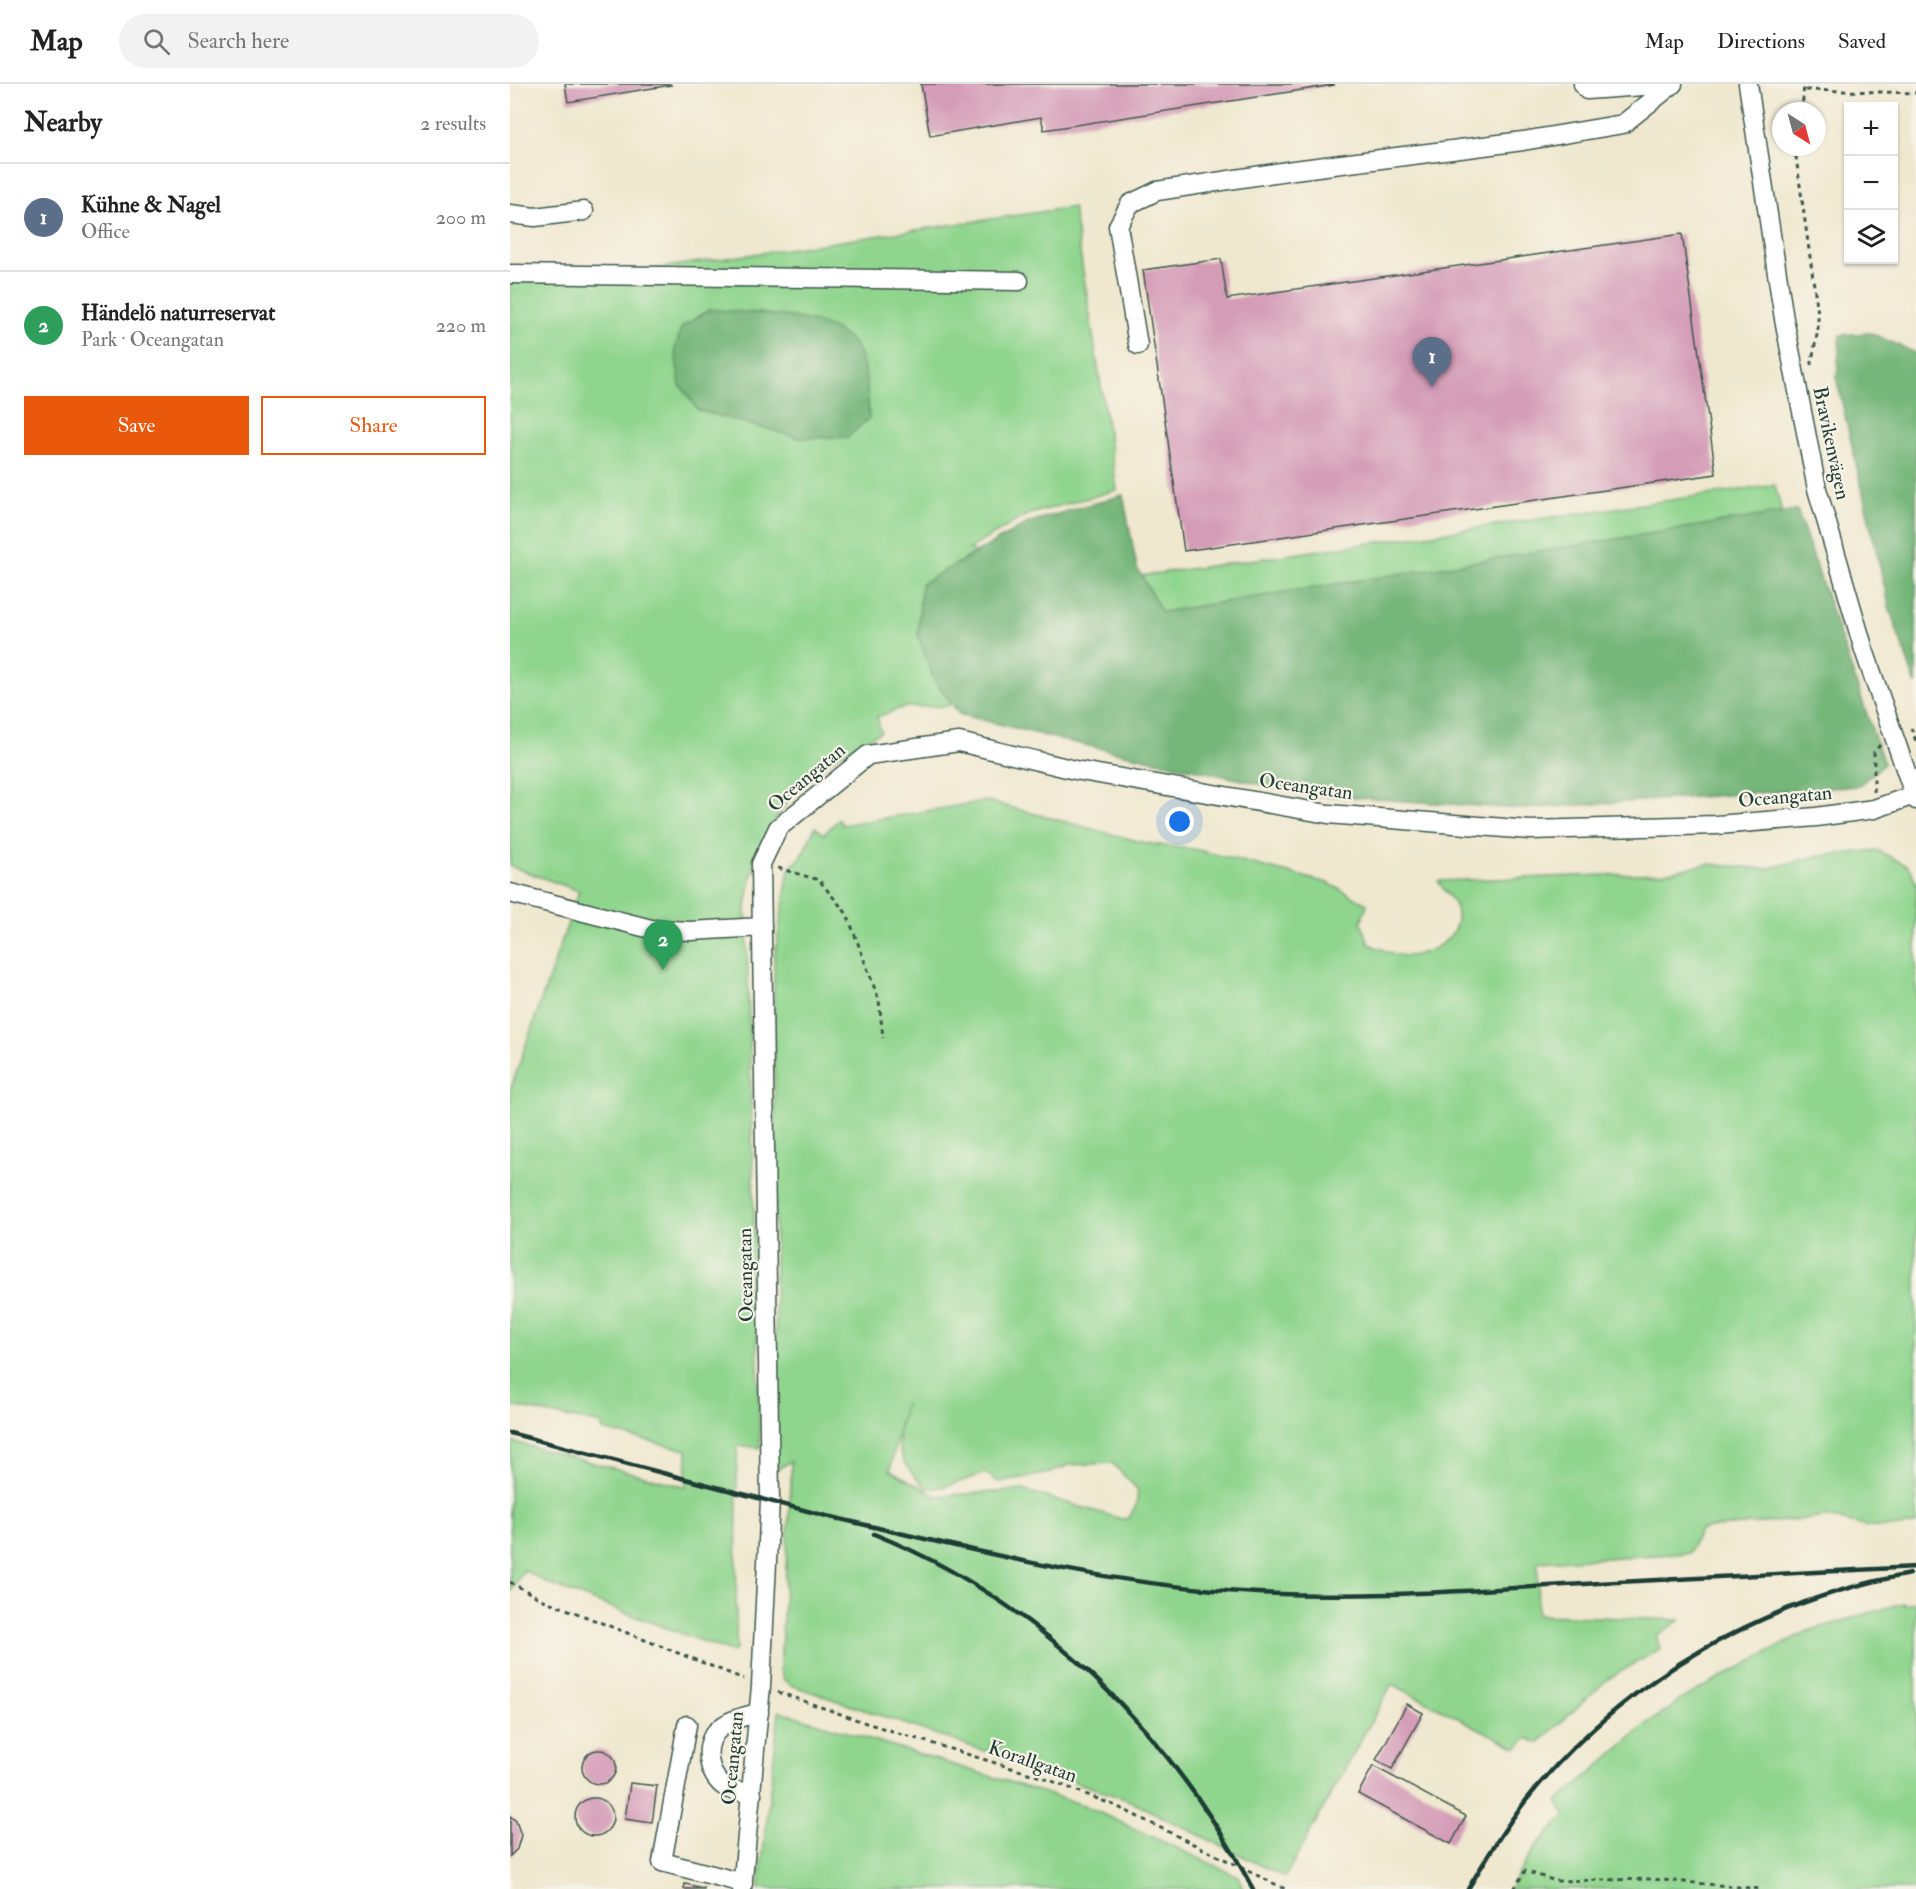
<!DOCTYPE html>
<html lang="en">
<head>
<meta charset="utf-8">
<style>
	:root { --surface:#fff; --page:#f2f2f2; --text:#222; --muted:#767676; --line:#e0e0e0; --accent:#ea580c }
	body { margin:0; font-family:"IM FELL Double Pica",serif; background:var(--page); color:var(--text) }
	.controls { position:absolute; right:18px; top:18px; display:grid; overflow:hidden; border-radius:0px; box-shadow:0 2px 4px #0004 }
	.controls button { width:54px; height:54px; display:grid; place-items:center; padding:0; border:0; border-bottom:2px solid var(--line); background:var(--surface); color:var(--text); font:30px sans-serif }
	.compass { position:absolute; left:1262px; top:18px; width:54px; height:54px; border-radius:50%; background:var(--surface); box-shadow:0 2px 4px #0004; rotate:144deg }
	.you { position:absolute; left:670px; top:738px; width:21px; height:21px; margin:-15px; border:4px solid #fff; border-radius:50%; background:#1a73e8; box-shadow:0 0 0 9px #1a73e833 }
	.badge { display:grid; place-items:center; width:39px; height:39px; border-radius:50%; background:var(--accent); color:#fff; font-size:20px; font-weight:700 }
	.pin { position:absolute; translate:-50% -50px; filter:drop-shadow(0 2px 3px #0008) }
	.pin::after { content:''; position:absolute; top:32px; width:21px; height:18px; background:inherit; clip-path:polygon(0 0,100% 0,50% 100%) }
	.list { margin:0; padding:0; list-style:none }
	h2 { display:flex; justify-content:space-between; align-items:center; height:78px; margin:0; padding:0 24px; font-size:26px }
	h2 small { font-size:20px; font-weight:400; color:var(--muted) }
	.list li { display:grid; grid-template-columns:39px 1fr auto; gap:18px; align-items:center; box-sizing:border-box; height:108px; padding:0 24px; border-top:2px solid var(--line) }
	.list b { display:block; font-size:22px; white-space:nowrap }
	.list p { margin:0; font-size:20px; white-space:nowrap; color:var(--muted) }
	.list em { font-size:20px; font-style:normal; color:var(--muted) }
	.actions { display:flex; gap:12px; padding:18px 24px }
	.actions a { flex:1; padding:14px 0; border:2px solid var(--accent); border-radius:0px; text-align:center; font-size:21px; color:var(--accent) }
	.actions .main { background:var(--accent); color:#fff }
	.icon { flex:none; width:33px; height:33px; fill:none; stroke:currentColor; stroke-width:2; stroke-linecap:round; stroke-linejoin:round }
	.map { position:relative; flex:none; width:1406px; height:1805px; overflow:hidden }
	header { display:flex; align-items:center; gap:36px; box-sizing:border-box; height:84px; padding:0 30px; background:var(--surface); border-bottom:2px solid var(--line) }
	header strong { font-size:28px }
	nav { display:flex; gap:33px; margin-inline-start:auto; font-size:21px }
	.search { width:420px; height:54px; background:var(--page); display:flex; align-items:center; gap:15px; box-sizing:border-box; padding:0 21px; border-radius:33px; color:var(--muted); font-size:22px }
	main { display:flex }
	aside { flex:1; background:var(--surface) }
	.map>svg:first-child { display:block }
</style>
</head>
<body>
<header>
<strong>Map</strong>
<div class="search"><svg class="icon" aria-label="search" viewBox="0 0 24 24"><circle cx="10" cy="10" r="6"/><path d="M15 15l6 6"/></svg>Search here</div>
<nav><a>Map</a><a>Directions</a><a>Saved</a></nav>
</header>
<main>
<aside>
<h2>Nearby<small>2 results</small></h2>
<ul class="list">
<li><span class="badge" style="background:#5c6f8a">1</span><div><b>Kühne &amp; Nagel</b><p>Office</p></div><em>200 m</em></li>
<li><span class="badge" style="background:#2e9e5b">2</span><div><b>Händelö naturreservat</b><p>Park · Oceangatan</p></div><em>220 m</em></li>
</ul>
<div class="actions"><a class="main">Save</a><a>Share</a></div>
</aside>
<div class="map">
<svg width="1406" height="1805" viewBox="0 0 1406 1805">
	<rect width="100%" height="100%" fill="#f7f3e8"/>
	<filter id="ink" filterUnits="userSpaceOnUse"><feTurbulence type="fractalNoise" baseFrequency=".0167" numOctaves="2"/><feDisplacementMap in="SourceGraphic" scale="12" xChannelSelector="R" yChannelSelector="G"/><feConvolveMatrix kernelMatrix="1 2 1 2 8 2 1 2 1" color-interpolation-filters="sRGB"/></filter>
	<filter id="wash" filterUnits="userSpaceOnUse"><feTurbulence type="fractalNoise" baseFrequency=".008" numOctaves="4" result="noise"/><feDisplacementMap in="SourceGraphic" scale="24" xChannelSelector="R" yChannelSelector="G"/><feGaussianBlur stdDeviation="1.35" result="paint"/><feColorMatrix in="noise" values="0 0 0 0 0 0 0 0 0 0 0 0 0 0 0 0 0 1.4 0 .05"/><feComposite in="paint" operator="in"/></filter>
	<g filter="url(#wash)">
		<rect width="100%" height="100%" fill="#efe8cf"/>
		<!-- green -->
		<g fill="#90d58e" stroke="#588961" stroke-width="1.5" fill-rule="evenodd">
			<path d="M563,123L607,406L516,431L459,465L553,503L1265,401L1336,682L454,598L438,622L394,623L367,633L371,648C310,676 270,712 246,776C241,790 239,807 236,822L250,1364L227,1361L226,1566L221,1568L41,1501L14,1486L0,1509V1357L176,1403L177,1366L92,1346V1340L0,1322V1007L69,807L0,782V187H128Z"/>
			<path d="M477,717L635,759L688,766L818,799L857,820L851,838L859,860C869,864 883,871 894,872C917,872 950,856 947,829C946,817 934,808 928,797L1153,789L1198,780L1255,785L1304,773L1367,766L1396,781L1402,788L1406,800V1440L1390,1443H1359L1317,1433L1199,1444L1190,1446L1179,1469L1028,1478L1027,1531L1170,1536L1146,1552L1150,1565L1098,1595L1028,1659L1017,1654L1007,1664L882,1600L775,1793L618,1716L281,1601L273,1595L270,1585L281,1398V1377L266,1386L264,875L279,785L291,773L305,743L314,750L329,735L332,741ZM395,1319C395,1325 391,1334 389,1342C385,1372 397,1385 417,1405L434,1403L475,1389L488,1398L535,1390L560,1381L602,1379L628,1406L626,1421L619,1434L612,1435L513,1406L426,1412L380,1386Z"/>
			<path d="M1406,1518V1805H999L1027,1761L1056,1731L1047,1718L1139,1638L1160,1625L1168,1617L1295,1548L1393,1519L1395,1521Z"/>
			<path d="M269,1627L573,1721L728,1792L733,1805H249Z"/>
		</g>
		<!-- forest -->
		<g fill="#74b679" stroke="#4a7a56" stroke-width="1.5">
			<path d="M200,225C240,230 314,228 342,258C357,273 358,314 359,334L338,353L290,354L188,326L170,301L165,266L171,244Z"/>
			<path d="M1360,249L1406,269V601L1380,526L1327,297L1330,251Z"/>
			<path d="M613,411L627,484L652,528L1287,426L1374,680L1348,702L1011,725L795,710L552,656L449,630L424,596L408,551L411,500L520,438Z"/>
		</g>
		<g id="blocks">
			<!-- building -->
			<g fill="#d49cb7">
				<path d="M55,0H160L161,1L58,18Z"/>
				<path d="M411,0H824V1L534,46L531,33L420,52Z"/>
				<path d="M1172,150L1206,390L674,467L633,186L711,175L717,215Z"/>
				<path d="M897,1620L913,1629L882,1685L866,1676Z"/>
				<circle cx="89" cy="1683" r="17"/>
				<path d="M863,1682L956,1732L941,1760L848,1710Z"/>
				<path d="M120,1699L147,1702L142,1739L115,1735Z"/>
				<circle cx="84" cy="1733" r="19"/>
				<path d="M0,1732L6,1737L11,1751L7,1765L0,1772Z"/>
				<path d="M175,1800L194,1804V1805H174Z"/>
			</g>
		</g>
	</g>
	<g filter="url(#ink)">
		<use href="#blocks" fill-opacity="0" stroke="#3e574b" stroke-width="1.5"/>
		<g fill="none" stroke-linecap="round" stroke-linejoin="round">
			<defs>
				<g id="minor">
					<path d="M1073,0L1077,6L1161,0"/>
					<path d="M1238,0L1274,235L1307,405L1354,566L1406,716"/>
					<path d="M0,130L25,133L74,127"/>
					<path d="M0,190L509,197"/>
					<path d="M628,261L608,142L620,120L647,107L784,86L1013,57L1113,40L1163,0"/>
					<path d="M0,809L141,845L180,847L252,843"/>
					<path d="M177,1641L152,1778L233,1799"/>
					<path d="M242,1710C234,1708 226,1707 219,1705C199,1697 192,1663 206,1648C217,1636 234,1632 249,1629"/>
					<path d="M232,1805L251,1602L260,1416L251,780L268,744L358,671L449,658L565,686L818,730L1020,746L1207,741L1306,733L1364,725L1404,711"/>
				</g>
			</defs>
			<!-- minor casing -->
			<use href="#minor" stroke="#3e574b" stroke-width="21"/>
			<!-- path -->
			<g stroke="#3e574b" stroke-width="3" stroke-dasharray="4.5 4.5" stroke-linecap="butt">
				<path d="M1296,6L1406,9"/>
				<path d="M1292,27L1294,0"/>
				<path d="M1287,63L1286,73L1308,230V246L1301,281"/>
				<path d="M1401,644L1406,657"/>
				<path d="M1364,708V668L1370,661"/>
				<path d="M268,784L309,796L337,830L369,916L373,954"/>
				<path d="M0,1498L31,1515L234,1595"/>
				<path d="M268,1608L356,1639L534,1694L606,1722L775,1805"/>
				<path d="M1004,1805L1015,1787L1046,1797L1142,1795L1250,1805"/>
			</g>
			<!-- minor -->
			<use href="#minor" stroke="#fff" stroke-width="18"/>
			<!-- rail -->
			<g stroke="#1f3d34" stroke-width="4.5">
				<path d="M0,1349L328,1435"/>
				<path d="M322,1433C448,1463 574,1495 704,1506C832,1517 960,1507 1088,1499C1194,1493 1300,1488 1406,1483"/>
				<path d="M364,1450C529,1516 661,1649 743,1805"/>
				<path d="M958,1805C979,1770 1000,1734 1027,1703C1122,1591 1256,1516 1400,1490"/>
			</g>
		</g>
	</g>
	<g text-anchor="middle" stroke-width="4.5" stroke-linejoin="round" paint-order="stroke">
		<!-- street labels -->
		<g font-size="20" fill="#1f3d34" stroke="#f7f3e8">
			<text transform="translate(1322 359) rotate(78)" y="7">Bravikenvägen</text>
			<text transform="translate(296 693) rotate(-40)" y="7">Oceangatan</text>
			<text transform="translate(796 702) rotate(8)" y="7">Oceangatan</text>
			<text transform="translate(1275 712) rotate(-5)" y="7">Oceangatan</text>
			<text transform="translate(235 1191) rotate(-91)" y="7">Oceangatan</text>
			<text transform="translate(222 1674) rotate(-85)" y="7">Oceangatan</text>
			<text transform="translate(523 1677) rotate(19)" y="7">Korallgatan</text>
		</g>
	</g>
</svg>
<div class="controls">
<button>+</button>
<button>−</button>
<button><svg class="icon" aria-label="layers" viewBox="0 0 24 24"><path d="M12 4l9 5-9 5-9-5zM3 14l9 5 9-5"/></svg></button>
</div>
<svg class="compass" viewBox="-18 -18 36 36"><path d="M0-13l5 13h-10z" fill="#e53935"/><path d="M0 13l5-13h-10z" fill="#767676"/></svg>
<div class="you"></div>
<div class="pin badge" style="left:922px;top:303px;background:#5c6f8a">1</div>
<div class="pin badge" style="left:153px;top:886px;background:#2e9e5b">2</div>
</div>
</main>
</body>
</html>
